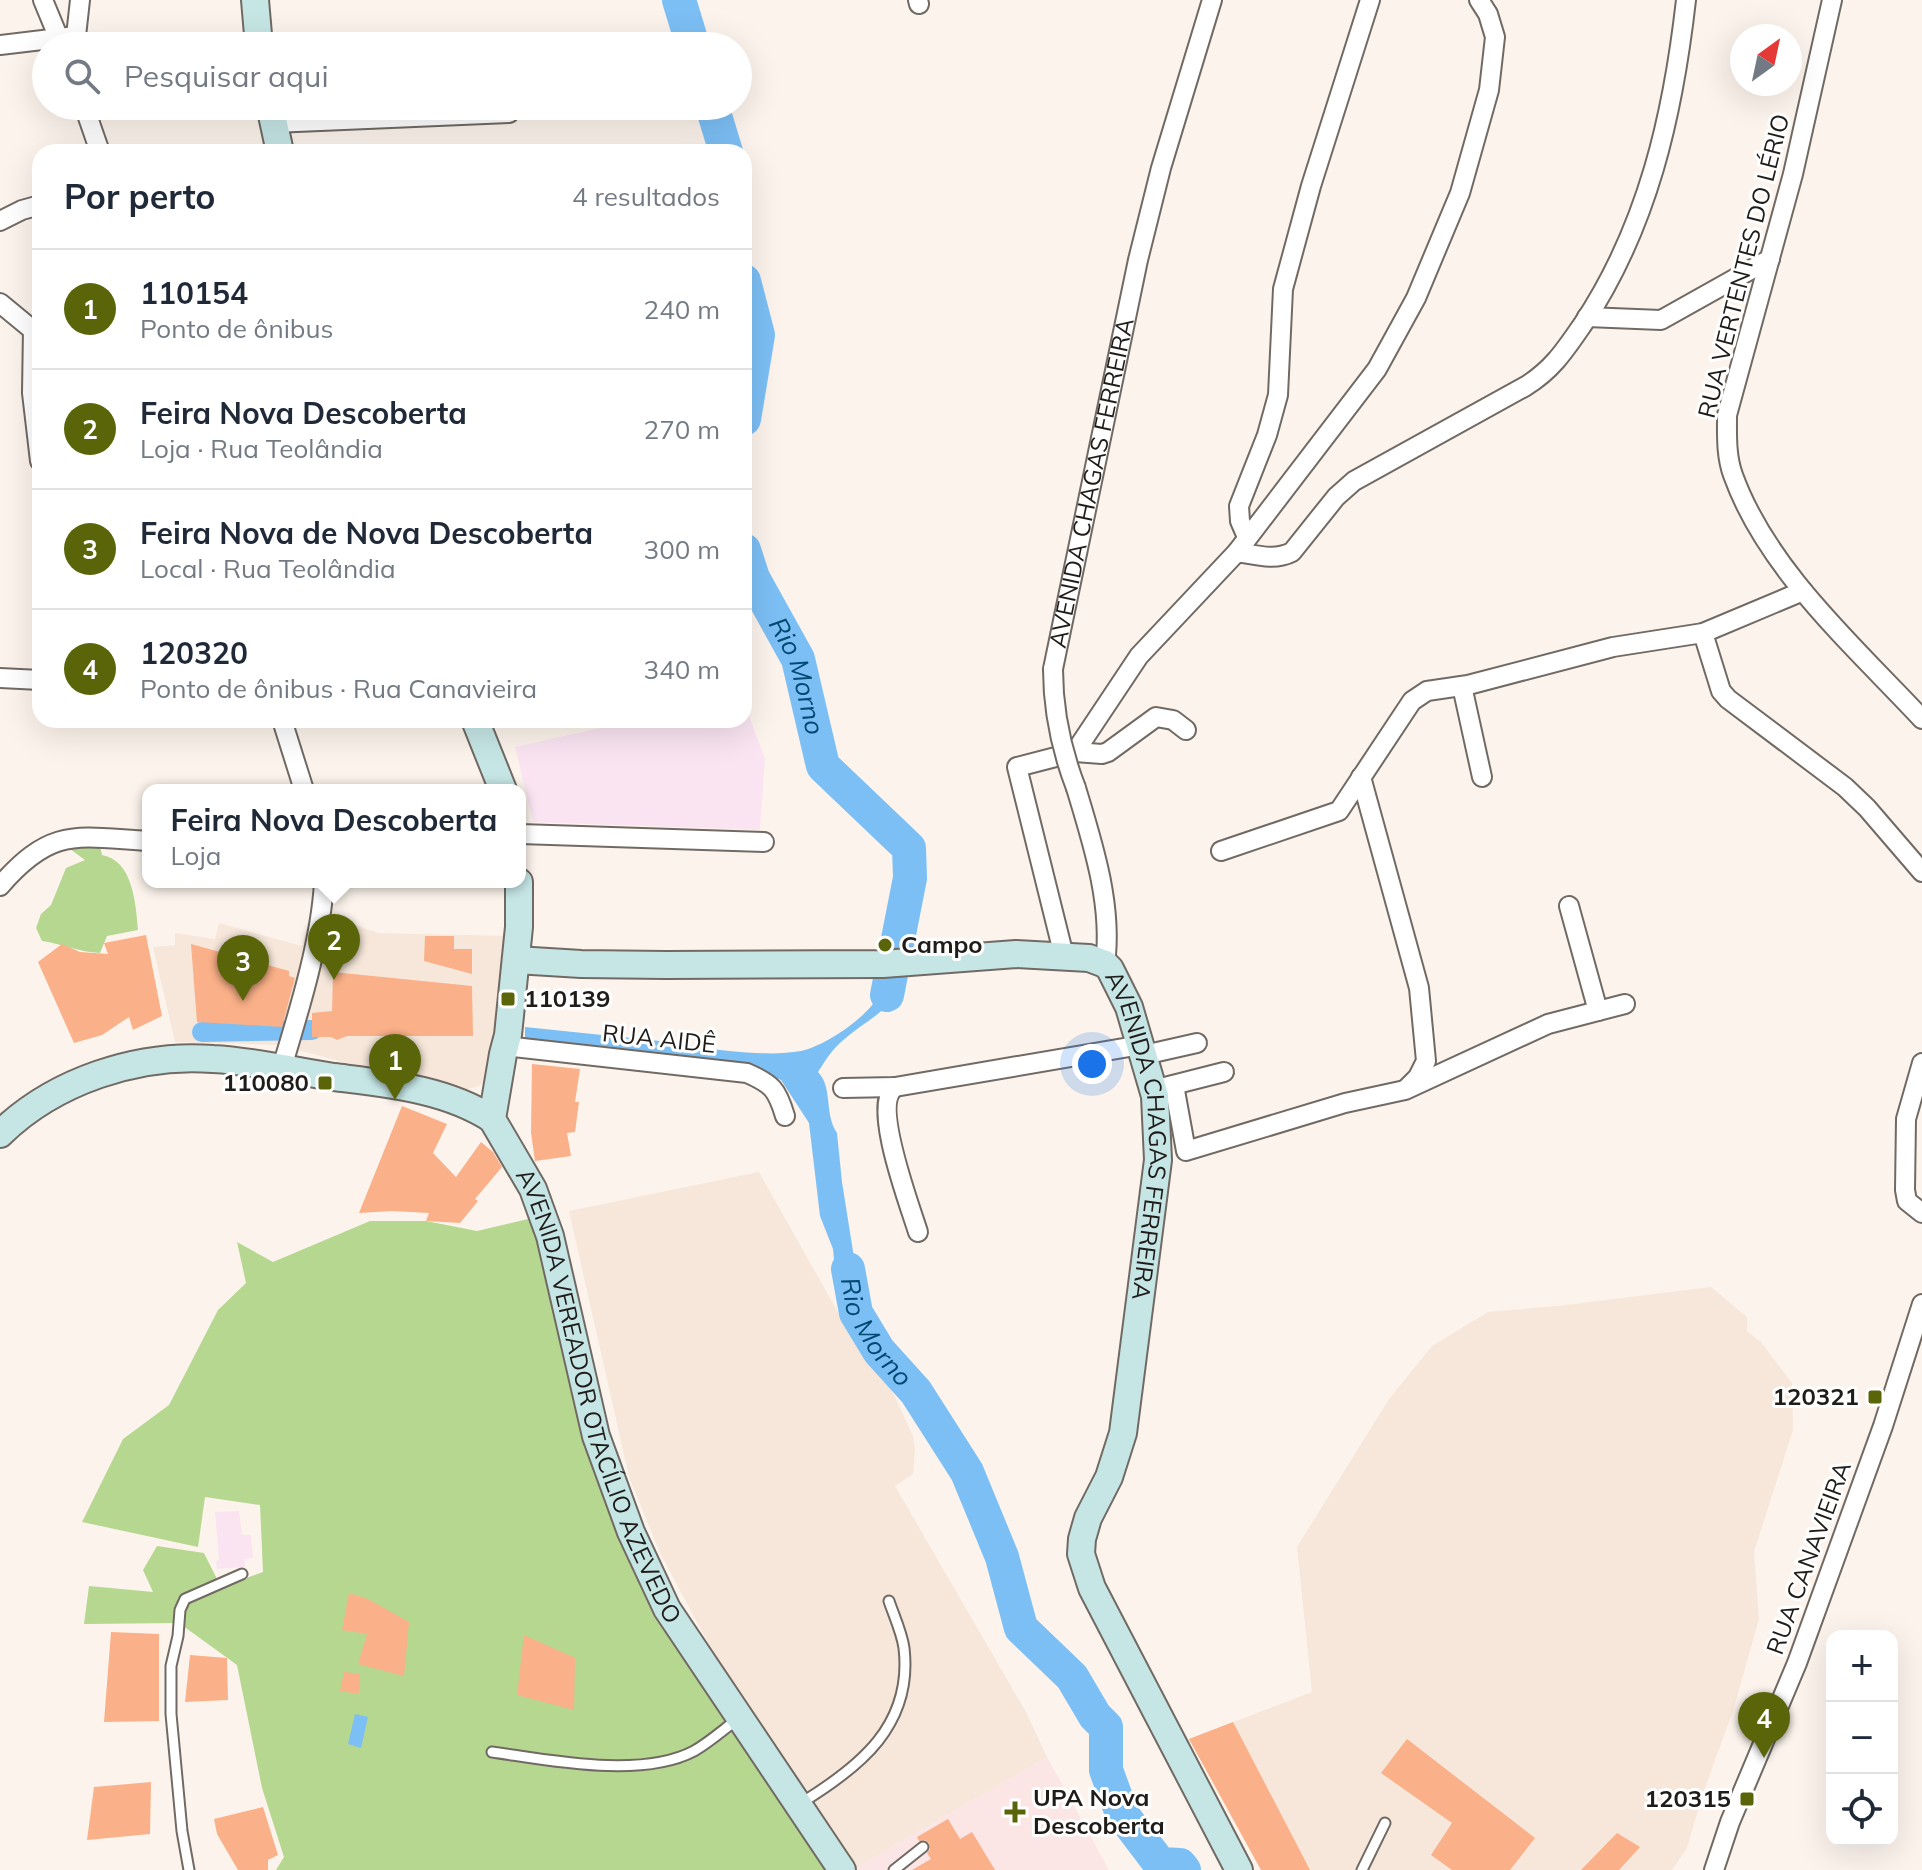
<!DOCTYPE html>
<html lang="pt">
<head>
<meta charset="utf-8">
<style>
	:root { --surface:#fff; --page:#f6f6f7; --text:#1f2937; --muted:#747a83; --line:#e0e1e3; --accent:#596508 }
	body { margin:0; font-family:Mulish,sans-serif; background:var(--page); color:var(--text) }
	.controls { position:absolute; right:24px; bottom:24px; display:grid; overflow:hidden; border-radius:16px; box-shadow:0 8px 32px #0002 }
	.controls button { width:72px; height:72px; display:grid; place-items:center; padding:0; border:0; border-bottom:2px solid var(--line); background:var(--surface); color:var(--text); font:40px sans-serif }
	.compass { position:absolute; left:1730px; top:24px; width:72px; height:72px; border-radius:50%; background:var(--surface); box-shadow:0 8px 32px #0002; rotate:33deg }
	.you { position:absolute; left:1092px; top:1064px; width:28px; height:28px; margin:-20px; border:6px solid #fff; border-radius:50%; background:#1a73e8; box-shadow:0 0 0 12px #1a73e833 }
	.badge { display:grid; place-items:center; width:52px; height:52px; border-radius:50%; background:var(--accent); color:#fff; font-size:26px; font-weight:700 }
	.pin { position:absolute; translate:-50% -66px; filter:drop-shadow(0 2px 4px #0008) }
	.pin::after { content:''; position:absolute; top:42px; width:28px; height:24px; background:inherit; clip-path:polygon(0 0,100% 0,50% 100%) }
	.popup { position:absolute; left:142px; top:784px; width:384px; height:104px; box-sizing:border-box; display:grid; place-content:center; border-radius:16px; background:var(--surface); filter:drop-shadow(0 2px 6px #0005); font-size:26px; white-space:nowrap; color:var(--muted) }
	.popup b { font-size:30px; color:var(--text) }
	.popup::after { content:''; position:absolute; left:50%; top:100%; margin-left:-16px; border:16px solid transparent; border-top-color:var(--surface) }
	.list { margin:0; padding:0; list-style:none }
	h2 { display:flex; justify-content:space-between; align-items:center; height:104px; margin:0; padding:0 32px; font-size:34px }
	h2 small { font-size:26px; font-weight:400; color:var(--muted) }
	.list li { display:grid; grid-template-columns:52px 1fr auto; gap:24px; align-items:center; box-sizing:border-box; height:120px; padding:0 32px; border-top:2px solid var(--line) }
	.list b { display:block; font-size:30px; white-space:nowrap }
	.list p { margin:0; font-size:26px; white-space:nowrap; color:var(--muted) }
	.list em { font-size:26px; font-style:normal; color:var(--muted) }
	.icon { flex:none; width:44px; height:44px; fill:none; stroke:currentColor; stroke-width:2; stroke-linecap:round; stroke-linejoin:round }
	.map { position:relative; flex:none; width:1922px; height:1870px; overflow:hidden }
	.search { position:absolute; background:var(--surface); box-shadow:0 8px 32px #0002; left:32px; top:32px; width:720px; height:88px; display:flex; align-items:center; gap:20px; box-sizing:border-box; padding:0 28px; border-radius:44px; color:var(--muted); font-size:30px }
	.panel { position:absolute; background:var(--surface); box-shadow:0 8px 32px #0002; left:32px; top:144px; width:720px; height:584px; border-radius:24px }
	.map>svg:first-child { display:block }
</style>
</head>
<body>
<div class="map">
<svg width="1922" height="1870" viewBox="0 0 1922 1870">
	<rect width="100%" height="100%" fill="#fcf4ec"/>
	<!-- built -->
	<g fill="#f6e7da">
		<path d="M312,910L378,933L510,936L490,1078L479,1086L462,1091L441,1088L279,1045L175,1042L153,947L175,945V933L215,939L219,923L302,946Z"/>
		<path d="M759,1172L844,1323L850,1320L878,1360L913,1436L915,1449L913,1474L895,1486L1026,1712L1047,1757L857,1867L717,1660L660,1553L629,1477L569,1211Z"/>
		<path d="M1711,1287L1747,1317V1331L1761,1342L1792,1383L1793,1430L1754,1552L1759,1619L1733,1711L1702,1796L1687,1848L1672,1870H1261L1189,1739L1312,1692L1297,1547L1389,1399L1432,1346L1488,1312L1557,1306Z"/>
	</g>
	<!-- education -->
	<g fill="#fae4f2">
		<path d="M744,702L765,759L760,830L533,822L515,747L636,720H744Z"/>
		<path d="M239,1511L242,1535H251L253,1558L245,1559V1567L217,1569L216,1561L219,1560L215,1512Z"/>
	</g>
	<!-- medical -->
	<path fill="#fbe5e5" d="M1047,1757L1109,1870H858L857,1867Z"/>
	<!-- green -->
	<g fill="#b6d78f">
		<path d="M89,843L100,845L102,855C133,860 136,905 138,930L107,936L100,953C79,952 62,944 42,941L36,928L41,914L51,905L66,868L85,860L70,849Z"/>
		<path d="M532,1218L557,1320L644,1586L829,1870H276L284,1857L262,1788L237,1665L179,1623L84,1624L89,1586L153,1592L143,1570L157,1546L204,1553L221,1587L263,1572L260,1505L205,1497L198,1547L82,1522L123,1439L169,1405L218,1310L246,1283L237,1242L273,1262L370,1221H426L477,1231Z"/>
	</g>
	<!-- water -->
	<g fill="#7cbff5">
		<path d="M885,974L905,976C890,1014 869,1017 841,1042C831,1051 825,1061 818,1072C833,1087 824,1114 837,1133L842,1182L862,1308L853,1316L835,1270L833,1249L820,1216L809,1123L781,1080L751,1067L525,1040V1027L689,1044L695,1048C729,1050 767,1057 801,1051C823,1047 866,1018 877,998C880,991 882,982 885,974Z"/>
		<path d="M355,1714L368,1717L361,1748L348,1744Z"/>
	</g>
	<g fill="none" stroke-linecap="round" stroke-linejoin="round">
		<!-- canal -->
		<path stroke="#7cbff5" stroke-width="20" d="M202,1032L312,1030"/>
		<!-- river -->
		<g stroke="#7cbff5" stroke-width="34">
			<path d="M679,0L693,46"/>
			<path d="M712,106L726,152"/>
			<path d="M744,281L758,335L744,419"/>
			<path id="s1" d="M744,550L753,578L798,659L823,766L909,848L910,878L887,995"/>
			<path id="s2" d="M848,1269L856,1313L879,1351L916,1392L967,1472L1002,1557L1021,1628L1072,1677L1095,1716L1106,1727V1770L1122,1814L1160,1864L1180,1865L1184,1870"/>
		</g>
	</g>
	<!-- building -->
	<g fill="#fab088">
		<path d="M146,935L162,1016L133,1030L129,1017L102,1035L74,1043L38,962L62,944L80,952L108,954L104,943Z"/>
		<path d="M425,936H454V949H472V974L424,961Z"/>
		<path d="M191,944L289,971V976L295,978L282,1027L197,1022Z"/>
		<path d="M333,972L472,986L473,1036H347L337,1040L331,1037H312V1013L332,1011Z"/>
		<path d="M532,1064L580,1069L575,1102H579L575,1132L567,1133L571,1156L535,1161L531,1133Z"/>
		<path d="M402,1106L447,1124L433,1153L456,1177L481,1142L493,1152L502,1167L475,1199L478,1201L460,1223L426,1221L429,1213L392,1211L359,1213Z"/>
		<path d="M349,1593L368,1599L409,1622L404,1676L358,1664L367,1634L342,1630Z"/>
		<path d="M111,1632L159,1634V1721L104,1722Z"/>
		<path d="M524,1635L575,1658L574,1710L517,1695Z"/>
		<path d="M190,1655L227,1658L228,1700L185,1702Z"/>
		<path d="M344,1672L360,1674L359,1694L340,1691Z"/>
		<path d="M1233,1722L1310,1870H1261L1189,1739Z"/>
		<path d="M1407,1739L1535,1838L1510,1870H1452L1431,1855L1452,1823L1381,1773Z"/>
		<path d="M151,1782L150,1834L87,1840L94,1787Z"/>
		<path d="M263,1807L278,1855L268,1860V1870H238L217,1834L214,1819Z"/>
		<path d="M948,1819L960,1839L972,1832L995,1870H912L931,1859L927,1853L930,1849L929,1843L925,1840L919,1841L917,1837Z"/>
		<path d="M1617,1833L1640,1847L1619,1870H1581Z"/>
	</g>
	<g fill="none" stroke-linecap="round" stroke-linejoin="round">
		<defs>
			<g id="lane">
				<path d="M492,1752C549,1760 641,1779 694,1751C710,1742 724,1729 739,1718"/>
				<path d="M801,1803C860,1767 913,1725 904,1648C902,1633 894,1616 889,1601"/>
				<path d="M189,1870L182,1831L171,1714V1666L178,1636L180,1610L185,1599L242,1574"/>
				<path d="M894,1870L923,1847"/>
				<path d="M1362,1870L1385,1823"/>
			</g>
			<g id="street">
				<path d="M43,0L62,46"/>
				<path d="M918,0L919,4"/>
				<path d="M1832,0L1793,174L1727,415C1727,435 1726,456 1733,475C1767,570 1855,647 1922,719"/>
				<path d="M0,45L76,36"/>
				<path d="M75,45L80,0"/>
				<path d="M84,106L100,152"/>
				<path d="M273,123L509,113"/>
				<path d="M0,221L22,210L40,205"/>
				<path d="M0,303L40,336"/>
				<path d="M1587,317L1661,320L1770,259"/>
				<path d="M33,329L32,393L40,461"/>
				<path d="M1247,537L1240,521L1239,506L1267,435L1278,395L1283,289L1311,186L1370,0"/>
				<path d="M1237,552L1377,369L1416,298L1460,193L1489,90L1495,37L1488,14L1479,0"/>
				<path d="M1703,633L1721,691L1728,699L1845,787L1867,808L1922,872"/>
				<path id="s3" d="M1053,669L1138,260L1161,168L1212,0"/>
				<path d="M0,678L40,680"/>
				<path d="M1462,686L1482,777"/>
				<path d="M282,720L304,790"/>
				<path d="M1075,752L1139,656L1237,552C1256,555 1275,561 1292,552L1336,497L1354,481L1526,386C1553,369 1565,350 1583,324C1648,226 1673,115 1686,0"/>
				<path d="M1361,777L1419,988L1426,1061L1418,1077L1407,1088"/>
				<path d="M1076,788C1093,844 1113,906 1105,964"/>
				<path d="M520,834L764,842"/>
				<path d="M1221,851L1339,811L1412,701L1427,691L1468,685L1613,647L1703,633L1803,591"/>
				<path d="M0,886C52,826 77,837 148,841"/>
				<path d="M1569,906L1598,1011"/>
				<path d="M1064,956L1017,767L1075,752L1102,754L1108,752L1156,717L1173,720L1186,730"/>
				<path d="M505,1046L747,1073C772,1084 777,1089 785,1116"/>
				<path d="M1144,1055L1197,1043"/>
				<path d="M1922,1063L1906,1119L1905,1190L1907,1201L1922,1213"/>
				<path d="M282,1067C299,1011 321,940 324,882"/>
				<path d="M1174,1085L1186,1151L1345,1103L1405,1090L1548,1024L1625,1004"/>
				<path d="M895,1087C871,1104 910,1206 918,1232"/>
				<path d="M1165,1087L1224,1072"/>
				<path d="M843,1088L895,1087L1141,1045"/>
				<path d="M1714,1870L1730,1822L1797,1663L1883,1426L1922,1304"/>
			</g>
			<g id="secondary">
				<path d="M255,0L259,46"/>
				<path d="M270,106L280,152"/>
				<path d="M475,720L503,790"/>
				<path id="s4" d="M519,882V927L508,1035L503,1054L492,1119L533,1189L550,1236L596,1436L631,1532L667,1609L842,1870"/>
				<path id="s5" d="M516,960L581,964L666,965L883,964L1016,954L1089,958L1105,964L1110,969L1129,1007L1155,1096L1158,1160L1123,1433L1109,1477L1088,1518L1082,1539L1081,1554L1092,1588L1239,1870"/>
				<path d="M0,1134C54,1081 138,1053 213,1059C254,1061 294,1071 334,1077C389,1084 446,1089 492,1119"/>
			</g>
		</defs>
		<!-- lane casing -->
		<use href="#lane" stroke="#716a64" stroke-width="13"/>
		<!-- street casing -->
		<use href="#street" stroke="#716a64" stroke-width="22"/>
		<!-- secondary casing -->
		<use href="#secondary" stroke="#716a64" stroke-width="30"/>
		<!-- lane -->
		<use href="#lane" stroke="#fff" stroke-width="9"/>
		<!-- street -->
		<use href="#street" stroke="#fff" stroke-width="18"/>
		<!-- secondary -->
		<use href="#secondary" stroke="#c6e6e6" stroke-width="26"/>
		<defs>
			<path id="street-bridge" d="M1053,669C1053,711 1061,749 1076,788"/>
		</defs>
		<!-- street-bridge casing -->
		<use href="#street-bridge" stroke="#716a64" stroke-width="22" stroke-linecap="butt"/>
		<!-- street-bridge -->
		<use href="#street-bridge" stroke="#fff" stroke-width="18"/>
	</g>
	<!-- markers -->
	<g fill="#596508" stroke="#fff" stroke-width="3">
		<circle cx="885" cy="945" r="8"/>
		<rect x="500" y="991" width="16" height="16" rx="4"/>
		<rect x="317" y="1075" width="16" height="16" rx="4"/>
		<rect x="1867" y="1389" width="16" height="16" rx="4"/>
		<rect x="1739" y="1791" width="16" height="16" rx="4"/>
		<path d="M1011 1800h8v8h8v8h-8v8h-8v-8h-8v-8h8z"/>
	</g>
	<g text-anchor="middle" stroke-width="6" stroke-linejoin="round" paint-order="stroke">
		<!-- street labels -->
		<g font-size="24" fill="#1f1c19" stroke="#fff">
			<text transform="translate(1744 266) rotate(-76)" y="8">RUA VERTENTES DO LÉRIO</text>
			<text dy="8" stroke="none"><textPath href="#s3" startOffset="190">AVENIDA CHAGAS FERREIRA</textPath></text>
			<text transform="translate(659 1039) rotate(6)" y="8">RUA AIDÊ</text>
			<text dy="8" stroke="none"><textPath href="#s5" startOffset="770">AVENIDA CHAGAS FERREIRA</textPath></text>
			<text dy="8" stroke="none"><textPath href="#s4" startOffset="538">AVENIDA VEREADOR OTACÍLIO AZEVEDO</textPath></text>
			<text transform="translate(1809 1558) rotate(-70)" y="8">RUA CANAVIEIRA</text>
		</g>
		<!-- poi labels -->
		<g font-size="24" font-weight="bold" fill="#1f1c19" stroke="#fff" text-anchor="start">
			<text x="901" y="953">Campo</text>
			<text x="524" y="1007">110139</text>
			<text x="309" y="1091" text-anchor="end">110080</text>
			<text x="1859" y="1405" text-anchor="end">120321</text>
			<text x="1033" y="1806">UPA Nova<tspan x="1033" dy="28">Descoberta</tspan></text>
			<text x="1731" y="1807" text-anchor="end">120315</text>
		</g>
		<!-- water labels -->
		<g font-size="26" font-style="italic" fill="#024a74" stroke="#fff">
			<text dy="9" stroke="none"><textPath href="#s1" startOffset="138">Rio Morno</textPath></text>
			<text dy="9" stroke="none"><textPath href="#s2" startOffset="70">Rio Morno</textPath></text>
		</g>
	</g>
</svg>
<div class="controls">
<button>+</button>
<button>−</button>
<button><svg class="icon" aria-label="locate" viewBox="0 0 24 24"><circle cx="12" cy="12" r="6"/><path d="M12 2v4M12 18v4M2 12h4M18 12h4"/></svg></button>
</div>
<svg class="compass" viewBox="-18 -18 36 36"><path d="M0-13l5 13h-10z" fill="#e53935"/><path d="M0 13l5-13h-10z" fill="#747a83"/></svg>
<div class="you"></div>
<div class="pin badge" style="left:395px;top:1100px">1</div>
<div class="pin badge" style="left:334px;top:980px">2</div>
<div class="popup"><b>Feira Nova Descoberta</b>Loja</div>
<div class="pin badge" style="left:243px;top:1001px">3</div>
<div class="pin badge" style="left:1764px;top:1758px">4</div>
<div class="search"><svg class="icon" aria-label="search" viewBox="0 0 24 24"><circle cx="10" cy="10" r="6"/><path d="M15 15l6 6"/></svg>Pesquisar aqui</div>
<section class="panel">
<h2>Por perto<small>4 resultados</small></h2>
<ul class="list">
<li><span class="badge">1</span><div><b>110154</b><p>Ponto de ônibus</p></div><em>240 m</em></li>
<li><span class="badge">2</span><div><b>Feira Nova Descoberta</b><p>Loja · Rua Teolândia</p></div><em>270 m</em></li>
<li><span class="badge">3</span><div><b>Feira Nova de Nova Descoberta</b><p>Local · Rua Teolândia</p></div><em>300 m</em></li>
<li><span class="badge">4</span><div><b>120320</b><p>Ponto de ônibus · Rua Canavieira</p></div><em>340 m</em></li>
</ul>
</section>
</div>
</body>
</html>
